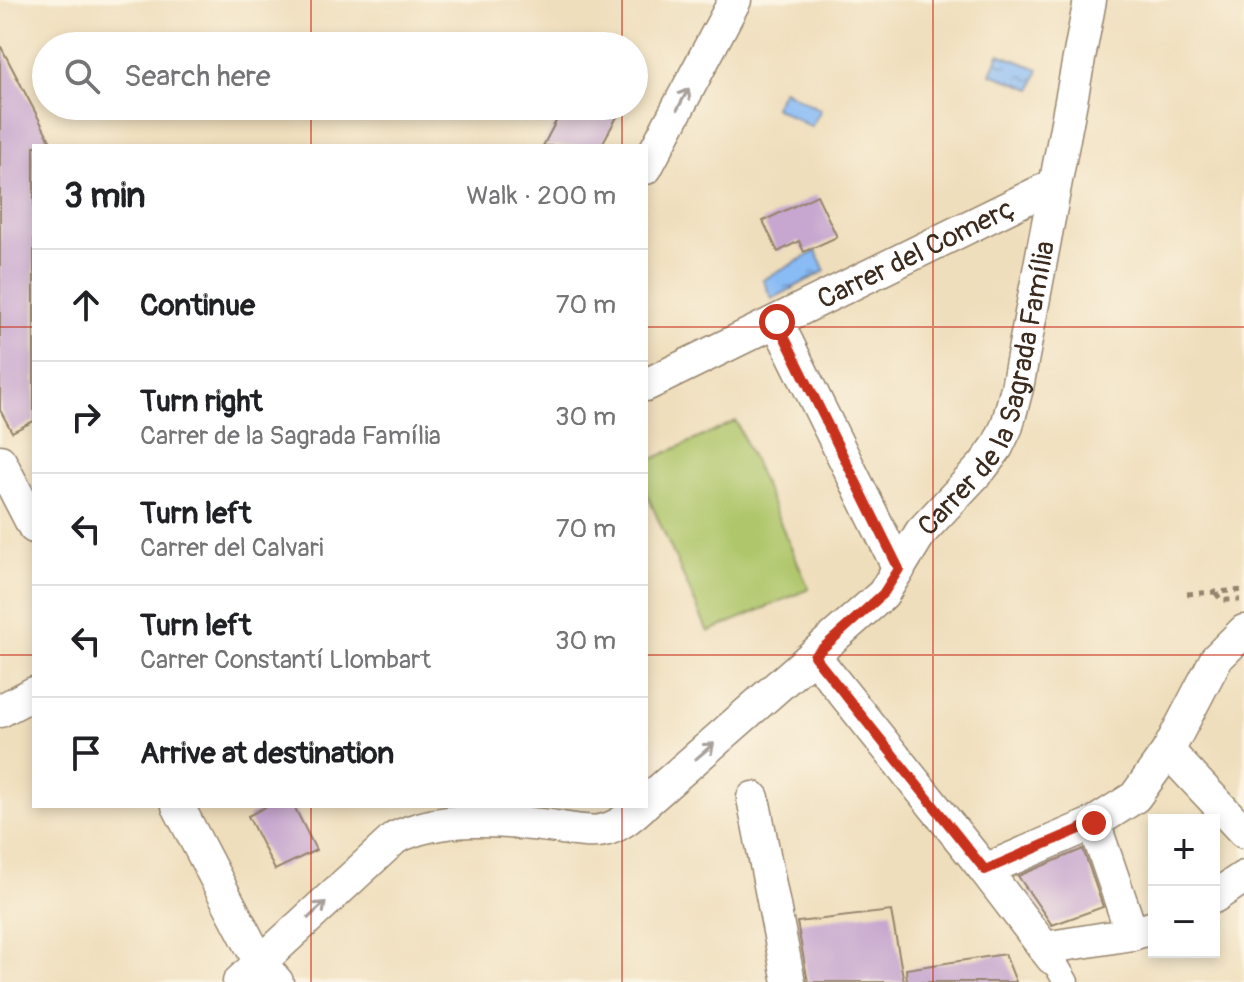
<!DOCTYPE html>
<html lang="en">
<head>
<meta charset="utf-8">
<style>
	:root { --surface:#fff; --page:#f6f6f6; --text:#202124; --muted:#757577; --line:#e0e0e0 }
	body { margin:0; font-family:Pangolin,sans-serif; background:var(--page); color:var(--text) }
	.controls { position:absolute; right:24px; bottom:24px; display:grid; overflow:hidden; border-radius:0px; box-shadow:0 4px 12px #0003 }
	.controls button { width:72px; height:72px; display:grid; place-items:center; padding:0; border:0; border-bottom:2px solid var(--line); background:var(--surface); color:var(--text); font:40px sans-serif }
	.stop { position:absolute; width:24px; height:24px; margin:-18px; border:6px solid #c8321e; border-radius:50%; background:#fff }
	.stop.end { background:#c8321e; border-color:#fff; box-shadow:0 2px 8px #0008 }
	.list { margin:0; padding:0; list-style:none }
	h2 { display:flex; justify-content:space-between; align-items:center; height:104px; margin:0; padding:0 32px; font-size:34px }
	h2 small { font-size:26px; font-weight:400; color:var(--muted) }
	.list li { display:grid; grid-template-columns:52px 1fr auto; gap:24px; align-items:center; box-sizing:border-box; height:112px; padding:0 32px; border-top:2px solid var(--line) }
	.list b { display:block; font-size:30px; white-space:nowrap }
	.list p { margin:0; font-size:26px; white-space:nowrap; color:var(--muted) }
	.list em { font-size:26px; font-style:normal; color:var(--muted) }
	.icon { flex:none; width:44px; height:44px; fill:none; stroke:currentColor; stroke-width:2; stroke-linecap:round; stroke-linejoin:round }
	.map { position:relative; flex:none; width:1244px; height:982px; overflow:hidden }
	.search { position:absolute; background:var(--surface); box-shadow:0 4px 12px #0003; left:32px; top:32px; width:616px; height:88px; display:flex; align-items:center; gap:20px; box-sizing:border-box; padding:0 28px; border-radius:44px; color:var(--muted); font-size:30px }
	.panel { position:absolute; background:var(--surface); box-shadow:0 4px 12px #0003; left:32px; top:144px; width:616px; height:664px; border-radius:0px }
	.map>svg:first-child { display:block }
</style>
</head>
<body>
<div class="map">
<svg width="1244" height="982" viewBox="0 0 1244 982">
	<defs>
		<pattern id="water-ripples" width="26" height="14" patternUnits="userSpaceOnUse" patternTransform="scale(2)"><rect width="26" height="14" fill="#89bbf5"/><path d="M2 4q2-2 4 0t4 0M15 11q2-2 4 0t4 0" fill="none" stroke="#7198c6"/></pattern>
	</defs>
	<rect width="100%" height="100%" fill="#fcf5e5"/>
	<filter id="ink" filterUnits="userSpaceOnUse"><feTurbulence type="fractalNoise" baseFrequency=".0125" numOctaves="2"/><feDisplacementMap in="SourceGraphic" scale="16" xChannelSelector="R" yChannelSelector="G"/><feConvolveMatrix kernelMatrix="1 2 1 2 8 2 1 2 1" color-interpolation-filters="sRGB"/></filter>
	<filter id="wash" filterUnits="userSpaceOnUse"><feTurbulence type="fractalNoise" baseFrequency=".006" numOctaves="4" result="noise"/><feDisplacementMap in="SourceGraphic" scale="32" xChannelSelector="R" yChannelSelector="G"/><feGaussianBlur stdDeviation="1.8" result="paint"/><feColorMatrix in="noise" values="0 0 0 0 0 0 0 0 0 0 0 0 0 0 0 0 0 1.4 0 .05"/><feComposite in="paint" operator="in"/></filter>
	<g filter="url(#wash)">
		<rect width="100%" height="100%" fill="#efdebc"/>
		<!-- green -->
		<path fill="#afc66b" stroke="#757844" stroke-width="2" d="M736,421L809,589L708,632L646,492V462Z"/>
		<!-- water -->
		<g fill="url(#water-ripples)" stroke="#62728a" stroke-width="2">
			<path d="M999,54L1039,69L1032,89L991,74Z"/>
			<path d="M783,90L821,110L811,127L774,107Z"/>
			<path d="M816,251L825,271L772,299L763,280Z"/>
		</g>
		<g id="blocks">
			<!-- building -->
			<g fill="#c7a7cf">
				<path d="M0,45L53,146H34V421L12,432L0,410Z"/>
				<path d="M564,106H623L601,146H543Z"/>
				<path d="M817,195L837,237L804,252L799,241L778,252L763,221Z"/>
				<path d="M267,806H294L316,850L275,870L248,816Z"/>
				<path d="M1083,849L1103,907L1052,925L1018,876Z"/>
				<path d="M891,911L904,982H808L797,922Z"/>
				<path d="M1005,954L1016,982H907L906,969Z"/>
			</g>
		</g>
	</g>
	<g filter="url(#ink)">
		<use href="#blocks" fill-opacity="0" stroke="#95846d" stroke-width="2"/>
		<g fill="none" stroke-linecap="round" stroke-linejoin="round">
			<defs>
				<path id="pedestrian" d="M1052,958L1066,982"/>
				<g id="minor">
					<path d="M646,168L735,0"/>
					<path d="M777,322L899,569"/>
					<path id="s1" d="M646,385L1054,185"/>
					<path d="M0,461L34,527"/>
					<path d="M814,656L985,870L1052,958"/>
					<path d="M0,711L34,693"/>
					<path d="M1168,751L1244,832"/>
					<path d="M753,798L789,982"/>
					<path id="s2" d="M646,802L883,594L921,532L983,466L997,447L1007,426L1017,388L1090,0"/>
					<path d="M178,806L260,963L277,982"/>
					<path d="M1094,823L1132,934"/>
					<path d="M985,870L1094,823L1135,797L1168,751L1216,659L1244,631"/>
					<path d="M1214,897L1244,877"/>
					<path d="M1044,948L1132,934L1154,927"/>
					<path d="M239,982L395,838C441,815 500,820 549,826C565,828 584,833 599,831C616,829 630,817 642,806"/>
				</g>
			</defs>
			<!-- pedestrian casing -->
			<use href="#pedestrian" stroke="#95846d" stroke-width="27"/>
			<!-- minor casing -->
			<use href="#minor" stroke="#95846d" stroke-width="35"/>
			<!-- path -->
			<g stroke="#95846d" stroke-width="5" stroke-dasharray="6 6" stroke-linecap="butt">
				<path d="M1216,593L1221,600H1240"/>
				<path d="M1187,594L1244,590"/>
			</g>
			<!-- pedestrian -->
			<use href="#pedestrian" stroke="#fff" stroke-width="24"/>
			<!-- minor -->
			<use href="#minor" stroke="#fff" stroke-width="32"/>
		</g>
		<!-- one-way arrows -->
		<defs><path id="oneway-shaft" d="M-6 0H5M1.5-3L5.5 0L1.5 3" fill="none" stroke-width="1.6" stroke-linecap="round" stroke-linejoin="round" transform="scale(2)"/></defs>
		<g stroke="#a79f9a">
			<use href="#oneway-shaft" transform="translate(683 99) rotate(-62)"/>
			<use href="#oneway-shaft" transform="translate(705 751) rotate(-41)"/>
			<use href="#oneway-shaft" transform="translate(317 910) rotate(-43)"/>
		</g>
	</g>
	<g fill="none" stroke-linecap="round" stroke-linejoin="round" filter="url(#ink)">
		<!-- route -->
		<path stroke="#c8321e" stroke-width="10" d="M777,322L899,569L883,594L814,656L985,870L1094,823"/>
	</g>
	<!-- grid -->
	<path fill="none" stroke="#c8321e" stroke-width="2" stroke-opacity="0.55" d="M311,0V46M622,0V46M933,0V982M311,106V146M622,106V146M0,327H34M646,327H1244M0,655H34M646,655H1244M311,806V982M622,806V982"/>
	<g text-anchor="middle" stroke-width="7" stroke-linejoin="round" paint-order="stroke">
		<!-- street labels -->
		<g font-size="28" fill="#3b2a1e" stroke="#fcf5e5">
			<text dy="10" stroke="none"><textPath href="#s1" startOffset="300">Carrer del Comerç</textPath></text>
			<text dy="10" stroke="none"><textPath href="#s2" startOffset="552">Carrer de la Sagrada Família</textPath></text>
		</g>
	</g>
</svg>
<div class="controls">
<button>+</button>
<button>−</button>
</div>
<div class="stop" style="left:777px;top:322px"></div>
<div class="stop end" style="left:1094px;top:823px"></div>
<div class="search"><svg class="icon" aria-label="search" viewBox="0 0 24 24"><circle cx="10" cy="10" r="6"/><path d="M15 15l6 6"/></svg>Search here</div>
<section class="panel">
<h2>3 min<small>Walk · 200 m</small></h2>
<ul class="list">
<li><svg class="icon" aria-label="ahead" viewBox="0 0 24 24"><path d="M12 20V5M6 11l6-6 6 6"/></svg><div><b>Continue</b></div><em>70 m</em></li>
<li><svg class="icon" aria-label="right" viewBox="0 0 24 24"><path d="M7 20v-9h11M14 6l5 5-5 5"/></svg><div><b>Turn right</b><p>Carrer de la Sagrada Família</p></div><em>30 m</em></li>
<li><svg class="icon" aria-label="left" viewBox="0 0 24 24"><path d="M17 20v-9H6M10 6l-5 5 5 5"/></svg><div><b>Turn left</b><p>Carrer del Calvari</p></div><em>70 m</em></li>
<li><svg class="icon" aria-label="left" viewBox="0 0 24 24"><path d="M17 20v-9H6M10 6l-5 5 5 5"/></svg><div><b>Turn left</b><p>Carrer Constantí Llombart</p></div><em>30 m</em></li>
<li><svg class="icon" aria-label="arrive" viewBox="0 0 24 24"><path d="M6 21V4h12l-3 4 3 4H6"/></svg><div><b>Arrive at destination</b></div></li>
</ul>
</section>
</div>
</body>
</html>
